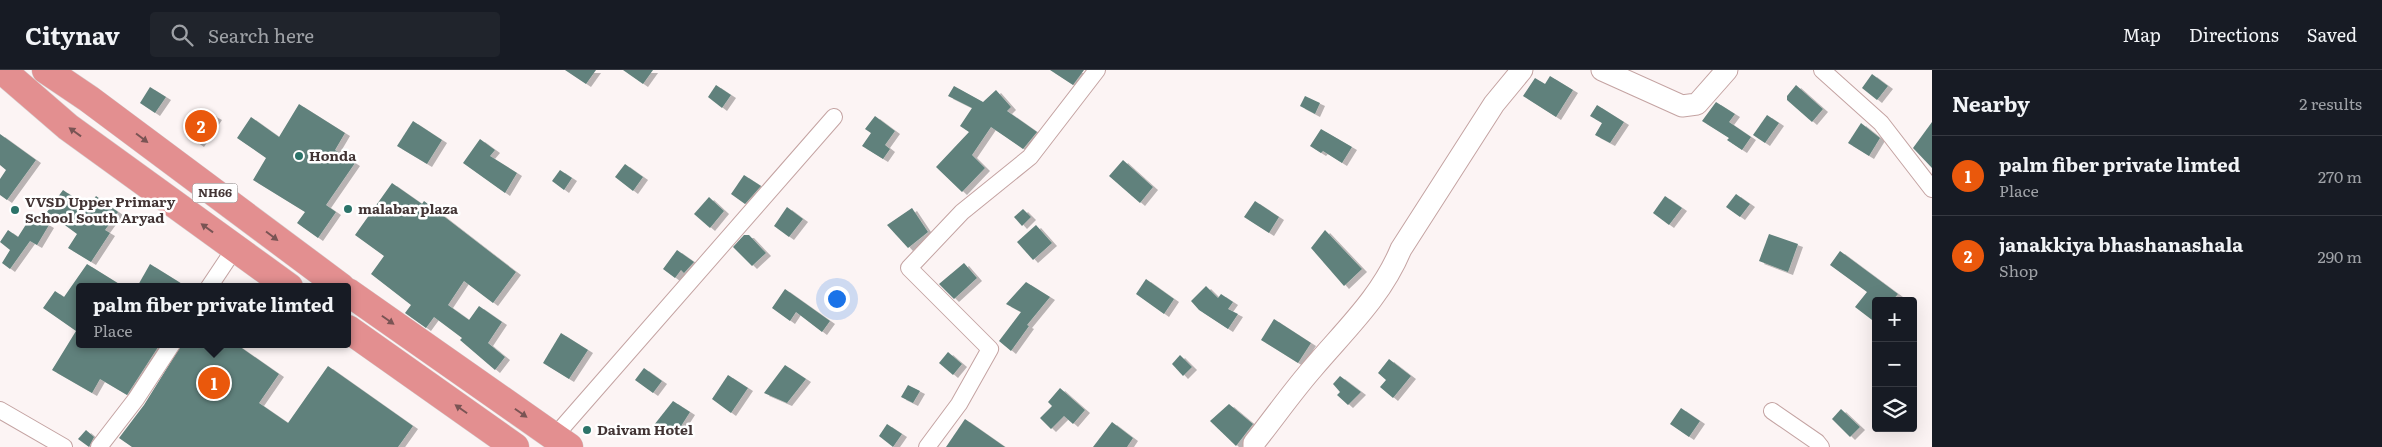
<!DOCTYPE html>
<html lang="en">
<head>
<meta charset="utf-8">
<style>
	:root { --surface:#171b24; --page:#20242c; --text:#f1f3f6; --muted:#9ea1a6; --line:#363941; --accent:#ea580c }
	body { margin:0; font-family:Literata,serif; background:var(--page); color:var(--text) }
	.controls { position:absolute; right:15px; bottom:15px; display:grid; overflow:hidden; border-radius:5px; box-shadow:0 5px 20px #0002 }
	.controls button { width:45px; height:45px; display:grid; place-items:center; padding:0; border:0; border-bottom:1px solid var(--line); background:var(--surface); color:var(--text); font:25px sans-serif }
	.you { position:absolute; left:836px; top:228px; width:18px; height:18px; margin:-12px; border:4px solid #fff; border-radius:50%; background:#1a73e8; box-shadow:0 0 0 8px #1a73e833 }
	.badge { display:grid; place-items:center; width:32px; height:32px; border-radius:50%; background:var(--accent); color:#fff; font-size:16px; font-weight:700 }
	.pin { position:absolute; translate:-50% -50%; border:2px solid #fff; box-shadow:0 1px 5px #0006 }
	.popup { position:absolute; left:76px; top:213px; width:275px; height:65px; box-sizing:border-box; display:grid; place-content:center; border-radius:5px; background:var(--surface); filter:drop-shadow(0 1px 4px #0005); font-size:16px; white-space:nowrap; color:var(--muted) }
	.popup b { font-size:19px; color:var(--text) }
	.popup::after { content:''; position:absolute; left:50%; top:100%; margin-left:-10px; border:10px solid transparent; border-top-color:var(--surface) }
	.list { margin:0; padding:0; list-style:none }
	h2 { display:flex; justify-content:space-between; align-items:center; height:65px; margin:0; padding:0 20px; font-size:21px }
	h2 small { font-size:16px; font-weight:400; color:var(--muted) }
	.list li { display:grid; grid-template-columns:32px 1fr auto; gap:15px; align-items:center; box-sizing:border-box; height:80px; padding:0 20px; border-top:1px solid var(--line) }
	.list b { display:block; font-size:19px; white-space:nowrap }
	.list p { margin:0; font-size:16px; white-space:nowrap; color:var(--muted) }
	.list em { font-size:16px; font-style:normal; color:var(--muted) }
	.icon { flex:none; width:28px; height:28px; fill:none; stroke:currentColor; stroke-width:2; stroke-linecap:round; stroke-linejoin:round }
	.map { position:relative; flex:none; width:1932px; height:377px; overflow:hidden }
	header { display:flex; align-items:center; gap:30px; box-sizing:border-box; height:70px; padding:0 25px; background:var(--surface); border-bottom:1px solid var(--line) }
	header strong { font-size:24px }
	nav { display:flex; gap:28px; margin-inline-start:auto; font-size:18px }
	.search { width:350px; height:45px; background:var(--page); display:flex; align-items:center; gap:12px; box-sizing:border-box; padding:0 18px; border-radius:5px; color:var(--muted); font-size:19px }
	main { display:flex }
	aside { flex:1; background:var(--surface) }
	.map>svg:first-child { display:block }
</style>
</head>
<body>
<header>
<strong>Citynav</strong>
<div class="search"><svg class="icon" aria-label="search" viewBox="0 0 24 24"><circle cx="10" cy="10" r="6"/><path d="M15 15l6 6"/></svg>Search here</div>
<nav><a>Map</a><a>Directions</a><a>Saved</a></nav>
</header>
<main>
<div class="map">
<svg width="1932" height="377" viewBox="0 0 1932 377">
	<defs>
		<filter id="shadow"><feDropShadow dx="5" dy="3" stdDeviation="0" flood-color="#0004"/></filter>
	</defs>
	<rect width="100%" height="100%" fill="#fcf4f4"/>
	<!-- building -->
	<g fill="#60817b" filter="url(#shadow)">
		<path d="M565,0H596L586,14Z"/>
		<path d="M623,0H653L643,14Z"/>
		<path d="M1050,0H1084L1073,15Z"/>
		<path d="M1872,4L1888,16L1877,30L1862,18Z"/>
		<path d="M1550,6L1573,20L1556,47L1523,26L1535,8L1545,14Z"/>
		<path d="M716,15L731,25L722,38L708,27Z"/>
		<path d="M1796,15L1823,39L1812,52L1787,30V26Z"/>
		<path d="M954,16L983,32L996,20L1011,37L1007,41L1037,62L1023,79L991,57L972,85L985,98L962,122L936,97L969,62L960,56L972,38L948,26Z"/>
		<path d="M150,17L166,27L155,43L140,33Z"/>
		<path d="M1305,26L1320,33L1315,44L1300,36Z"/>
		<path d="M1716,32L1735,44L1729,52L1751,67L1742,80L1727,70L1729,68L1702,51Z"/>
		<path d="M299,34L345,63L335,80L355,93L326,135L336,142L318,168L297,153L305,142L253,110L266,88L237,68L251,47L279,67Z"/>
		<path d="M1597,35L1624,52L1610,73L1595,65L1602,53L1590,46Z"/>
		<path d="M200,38L217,47L199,74L185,64Z"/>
		<path d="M1767,45L1779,53L1765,73L1753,65Z"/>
		<path d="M875,46L895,61L885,75L890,79L883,89L862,76L871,63L865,59Z"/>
		<path d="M413,51L442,70L427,94L397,76Z"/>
		<path d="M1932,52V98L1913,78Z"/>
		<path d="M1861,53L1880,68L1869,86L1848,73Z"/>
		<path d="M1321,59L1352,77L1342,93L1323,81L1321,83L1310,76Z"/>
		<path d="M0,64L36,90L7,130L0,125V109L6,100L0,95Z"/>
		<path d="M480,69L495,80L490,86L517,103L505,123L463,93Z"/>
		<path d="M1123,90L1153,117L1140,133L1109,106Z"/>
		<path d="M625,94L643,107L633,121L615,107Z"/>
		<path d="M560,100L572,108L564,120L552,111Z"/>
		<path d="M744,105L761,116L745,134L731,124Z"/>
		<path d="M392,113L422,134L424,131L516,202L493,233L464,211L448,235L469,250L479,236L502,252L488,273L505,287L495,300L460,270L462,268L434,247L426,258L405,243L411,235L371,204L384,186L355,165Z"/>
		<path d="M63,120L88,137L96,126L118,142L105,160L110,163L91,192L68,178L77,164L47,142Z"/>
		<path d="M1736,124L1750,134L1740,147L1726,137Z"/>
		<path d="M1665,126L1682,138L1669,155L1653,143Z"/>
		<path d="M709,127L724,141L710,158L694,144Z"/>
		<path d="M1255,131L1279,147L1269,163L1244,147Z"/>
		<path d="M787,137L803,149L789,167L774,156Z"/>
		<path d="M912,138L928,162L908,178L887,155Z"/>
		<path d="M1023,139L1031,147L1022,156L1014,147Z"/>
		<path d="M32,145L49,155L37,175L30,171L10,199L2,193L10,180L0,172L8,160L18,167Z"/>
		<path d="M1036,155L1052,173L1033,190L1017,172Z"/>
		<path d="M1325,160L1362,199L1344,216L1311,178Z"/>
		<path d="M1769,164L1798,174L1788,202L1759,191Z"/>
		<path d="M744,165H749L766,183L752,196L733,177Z"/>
		<path d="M677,180L694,192L684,203L681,200L675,208L663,199Z"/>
		<path d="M1840,181L1898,224L1892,231H1876V253L1855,237L1867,222L1830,195Z"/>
		<path d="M964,193L977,208L954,229L939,214Z"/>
		<path d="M87,194L124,217H80V274H160L127,325L100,309L92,323L52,300L76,261L43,238L55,221L64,227Z"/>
		<path d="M150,194L187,217H137Z"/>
		<path d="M1146,209L1174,229L1164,244L1136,224Z"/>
		<path d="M1026,212L1050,227L1027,255L1029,256L1011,281L999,271L1021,242L1006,234Z"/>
		<path d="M1206,216L1218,228L1221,224L1233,232L1228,239L1238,244L1228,259L1199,240L1191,231Z"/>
		<path d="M785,219L830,251L822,262L796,242L790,251L772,238Z"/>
		<path d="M1274,249L1311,273L1298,293L1261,270Z"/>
		<path d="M561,263L588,280L569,309L543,293Z"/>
		<path d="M182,274H236L279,304L259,333L288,353L328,296L413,356L398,377H132L119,368L144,335Z"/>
		<path d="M948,282L962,294L953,305L939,293Z"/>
		<path d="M1180,285L1192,297L1183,306L1172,294Z"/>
		<path d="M1389,289L1411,306L1393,328L1380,317L1386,310L1378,303Z"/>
		<path d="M785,295L806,309L787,333L764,323Z"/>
		<path d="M644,298L662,311L653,323L635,310Z"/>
		<path d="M728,305L748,318L731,343L712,329Z"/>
		<path d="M1340,306L1361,322L1348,335L1337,325L1340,322L1333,314Z"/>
		<path d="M908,315L920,321L913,333L901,327Z"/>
		<path d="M1060,318L1085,340L1073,354L1064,346L1051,359L1040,348L1052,336L1048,332Z"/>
		<path d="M673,331L690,342L676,364L654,355Z"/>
		<path d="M1229,334L1253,354L1236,376L1210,351Z"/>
		<path d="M1681,338L1700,351L1689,367L1670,354Z"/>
		<path d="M1841,339L1860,357L1850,367L1832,349Z"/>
		<path d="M965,349L1005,377H946Z"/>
		<path d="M1112,352L1133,368L1127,377H1093Z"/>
		<path d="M887,354L902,364L893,377L879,366Z"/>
		<path d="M86,360L94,367L89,377L78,369Z"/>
	</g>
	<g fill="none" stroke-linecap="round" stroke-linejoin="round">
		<defs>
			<g id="minor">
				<path d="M1822,0L1881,53L1932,119"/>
				<path d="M209,217L235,178"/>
				<path d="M0,340L64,377"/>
				<path d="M1772,341L1817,372L1821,377"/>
				<path d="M554,367L834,47"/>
				<path d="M99,377L136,329L172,274"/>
				<path d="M927,377L959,334L990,279L909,198L962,142L1030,87L1097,0"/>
			</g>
			<g id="tertiary">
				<path d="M1602,0L1682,36L1697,34L1727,0"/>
				<path d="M1254,377V373C1274,348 1292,322 1313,298C1346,259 1381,227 1401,179L1494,34L1522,0"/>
			</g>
			<g id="trunk">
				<path d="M2,0L68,57L289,217"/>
				<path d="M46,0L89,29L341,217"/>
				<path d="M348,222L569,377"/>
				<path d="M348,259L515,377"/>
			</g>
		</defs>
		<!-- minor casing -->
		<use href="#minor" stroke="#c4a3a2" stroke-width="18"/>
		<!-- tertiary casing -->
		<use href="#tertiary" stroke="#c4a3a2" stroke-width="23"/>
		<!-- trunk casing -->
		<use href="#trunk" stroke="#d5d2d2" stroke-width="29"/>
		<!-- minor -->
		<use href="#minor" stroke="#fff" stroke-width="16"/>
		<!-- tertiary -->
		<use href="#tertiary" stroke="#fff" stroke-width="21"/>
		<!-- trunk -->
		<use href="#trunk" stroke="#e38f90" stroke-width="28"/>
	</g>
	<!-- one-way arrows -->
	<defs><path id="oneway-solid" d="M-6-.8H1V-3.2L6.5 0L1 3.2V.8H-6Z" transform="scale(1.25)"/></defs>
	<g fill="#7a5454">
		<use href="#oneway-solid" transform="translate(75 62) rotate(-144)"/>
		<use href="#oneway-solid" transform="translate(142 68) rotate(37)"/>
		<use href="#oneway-solid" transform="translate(207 158) rotate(-144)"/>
		<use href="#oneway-solid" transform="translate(272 166) rotate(37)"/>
		<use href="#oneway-solid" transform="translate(388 250) rotate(35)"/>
		<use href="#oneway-solid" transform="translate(461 339) rotate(-145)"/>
		<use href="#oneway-solid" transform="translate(521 343) rotate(35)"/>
	</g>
	<!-- markers -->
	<g fill="#2c7369" stroke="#fff" stroke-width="2">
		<circle cx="299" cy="86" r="5"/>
		<circle cx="348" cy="139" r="5"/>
		<circle cx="15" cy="140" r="5"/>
		<circle cx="587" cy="360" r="5"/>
	</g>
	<g text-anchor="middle" stroke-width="5" stroke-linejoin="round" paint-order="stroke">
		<!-- shield labels -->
		<rect fill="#fff" stroke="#7b7171" stroke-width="1" x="192.5" y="113.5" width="45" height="19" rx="4"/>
		<g font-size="12" font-weight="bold" fill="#423434">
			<text x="215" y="127">NH66</text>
		</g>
		<!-- poi labels -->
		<g font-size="14" font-weight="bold" fill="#423434" stroke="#fff" text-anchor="start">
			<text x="309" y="91">Honda</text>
			<text x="25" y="137">VVSD Upper Primary<tspan x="25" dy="16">School South Aryad</tspan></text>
			<text x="358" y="144">malabar plaza</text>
			<text x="597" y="365">Daivam Hotel</text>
		</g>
	</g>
</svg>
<div class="controls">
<button>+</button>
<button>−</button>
<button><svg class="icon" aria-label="layers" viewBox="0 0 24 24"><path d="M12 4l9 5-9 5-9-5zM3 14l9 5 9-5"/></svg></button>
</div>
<div class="you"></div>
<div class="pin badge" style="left:214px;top:313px">1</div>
<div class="popup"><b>palm fiber private limted</b>Place</div>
<div class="pin badge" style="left:201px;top:56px">2</div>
</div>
<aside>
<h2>Nearby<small>2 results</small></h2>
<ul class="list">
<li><span class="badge">1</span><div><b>palm fiber private limted</b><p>Place</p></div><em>270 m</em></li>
<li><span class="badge">2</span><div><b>janakkiya bhashanashala</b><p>Shop</p></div><em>290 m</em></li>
</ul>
</aside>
</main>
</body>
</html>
